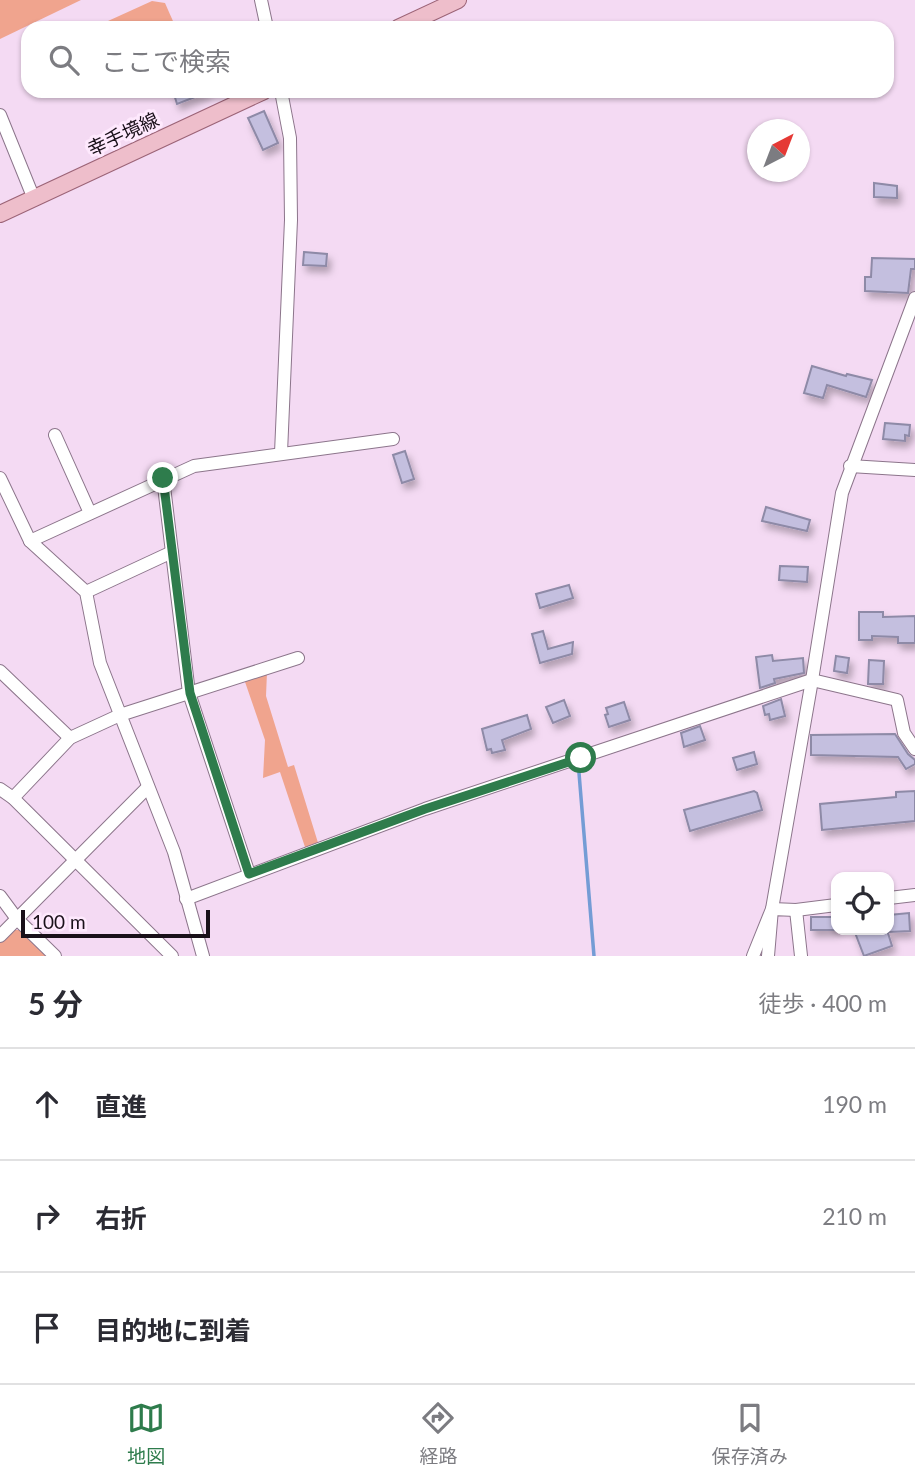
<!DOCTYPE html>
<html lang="ja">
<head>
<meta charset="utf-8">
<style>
	:root { --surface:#fff; --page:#f7f7f7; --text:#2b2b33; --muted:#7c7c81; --line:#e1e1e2; --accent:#2e7c4c }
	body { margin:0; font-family:Lato,"Noto Sans JP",sans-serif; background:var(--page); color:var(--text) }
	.controls { position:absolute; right:21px; bottom:21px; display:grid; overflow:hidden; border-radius:14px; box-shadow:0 2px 5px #0004 }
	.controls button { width:63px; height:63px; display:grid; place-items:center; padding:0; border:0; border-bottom:2px solid var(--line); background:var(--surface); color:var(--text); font:35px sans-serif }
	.compass { position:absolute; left:747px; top:119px; width:63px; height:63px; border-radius:50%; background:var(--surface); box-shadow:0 2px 5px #0004; rotate:42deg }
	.scale { position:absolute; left:21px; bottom:18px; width:189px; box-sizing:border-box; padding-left:7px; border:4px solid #191019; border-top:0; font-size:19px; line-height:24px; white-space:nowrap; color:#191019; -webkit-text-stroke:5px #fee9fd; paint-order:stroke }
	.stop { position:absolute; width:21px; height:21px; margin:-16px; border:5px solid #2e7c4c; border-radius:50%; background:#fff }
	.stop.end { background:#2e7c4c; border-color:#fff; box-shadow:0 2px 7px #0008 }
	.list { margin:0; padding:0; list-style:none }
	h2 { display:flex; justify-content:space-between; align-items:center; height:91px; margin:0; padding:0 28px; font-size:30px }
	h2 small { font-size:23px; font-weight:400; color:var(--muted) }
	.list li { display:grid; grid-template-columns:46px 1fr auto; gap:21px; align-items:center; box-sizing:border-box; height:112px; padding:0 28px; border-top:2px solid var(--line) }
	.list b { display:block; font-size:26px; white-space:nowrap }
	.list em { font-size:23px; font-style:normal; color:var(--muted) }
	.icon { flex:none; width:38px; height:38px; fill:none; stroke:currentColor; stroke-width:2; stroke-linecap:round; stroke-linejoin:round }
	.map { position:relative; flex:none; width:915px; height:956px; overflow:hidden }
	.search { position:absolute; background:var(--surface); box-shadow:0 2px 5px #0004; left:21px; right:21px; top:21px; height:77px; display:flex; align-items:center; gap:18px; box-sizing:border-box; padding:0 24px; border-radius:21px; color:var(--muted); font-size:26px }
	.sheet { height:427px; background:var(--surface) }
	nav { display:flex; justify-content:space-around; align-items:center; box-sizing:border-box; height:98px; border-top:2px solid var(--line); background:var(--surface); font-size:19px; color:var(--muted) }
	nav a { display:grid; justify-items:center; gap:4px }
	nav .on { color:var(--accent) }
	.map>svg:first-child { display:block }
</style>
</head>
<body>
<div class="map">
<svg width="915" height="956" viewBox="0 0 915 956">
	<defs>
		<filter id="shadow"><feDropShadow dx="3.5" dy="6" stdDeviation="3.5" flood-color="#0004"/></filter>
	</defs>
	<rect width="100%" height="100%" fill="#f4daf3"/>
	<!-- green -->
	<g fill="#f0a48e">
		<path d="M0,0H81L0,39Z"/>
		<path d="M152,1L165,3L176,28H111L108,21Z"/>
		<path d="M267,672L266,696L288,767L294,765L319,846L306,850L280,772L263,778L265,740L244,679Z"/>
		<path d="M12,930H19L46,956H0V943Z"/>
	</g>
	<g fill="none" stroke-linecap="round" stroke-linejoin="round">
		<!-- stream -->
		<path stroke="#749cd5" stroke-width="3.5" d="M579,773L594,956"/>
	</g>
	<!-- building -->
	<g fill="#c4bfdf" stroke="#8e8aa7" stroke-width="2" filter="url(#shadow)">
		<path d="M173,91H208V92L177,104Z"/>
		<path d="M264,111L278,143L263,150L248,118Z"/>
		<path d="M874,183L897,186V198L874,197Z"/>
		<path d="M304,252L327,254L326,266L303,265Z"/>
		<path d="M872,258L915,259V269H911L908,293L865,291V277H871Z"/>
		<path d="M812,366L846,376L847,374L872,380L866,397L827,385L823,398L804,393Z"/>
		<path d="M885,423L910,425L909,436L905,435V441L883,439Z"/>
		<path d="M405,451L414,479L402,483L393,455Z"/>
		<path d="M766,507L810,520L807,531L762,521Z"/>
		<path d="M780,566L808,567L807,582L779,580Z"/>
		<path d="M569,585L573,598L540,608L536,594Z"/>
		<path d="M859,612H883V617L915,616V643H898V637L872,636V640H859Z"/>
		<path d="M543,631L548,649L573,642L572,654L540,663L532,634Z"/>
		<path d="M772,655L773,661L803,658L804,673L774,679L775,683L760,688L756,657Z"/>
		<path d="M836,656L849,658L847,673L834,671Z"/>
		<path d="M869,660L884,661L883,684H868Z"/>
		<path d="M781,699L785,716L770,720L769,714L765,715L763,706Z"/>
		<path d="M564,700L570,716L553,723L546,707Z"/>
		<path d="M624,702L630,720L609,727L605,715L608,714L606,708Z"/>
		<path d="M527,715L531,729L502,740L505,750L492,753L491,749L487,750L482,729Z"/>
		<path d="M700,726L705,740L684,747L681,733Z"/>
		<path d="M895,734L908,754L915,760V764L906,769L898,757L811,755V735Z"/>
		<path d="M754,752L757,764L737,770L733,758Z"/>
		<path d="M754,791L757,793L762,810L690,831L684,810Z"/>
		<path d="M915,791V821L822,830L820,804L896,797V792Z"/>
		<path d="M909,913L910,931L889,932V915Z"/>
		<rect x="811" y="917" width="25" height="13"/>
		<path d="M854,930H887L892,946L864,956Z"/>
	</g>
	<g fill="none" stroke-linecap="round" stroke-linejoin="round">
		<defs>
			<g id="minor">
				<path d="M261,0L267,28"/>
				<path d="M281,91L290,138L291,220L281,453"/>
				<path d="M0,115L34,199"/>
				<path d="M55,435L90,513"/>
				<path d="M850,466L915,470"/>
				<path d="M0,478L30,541L86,592L100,663L174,852L203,956"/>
				<path d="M163,478L189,693L249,874"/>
				<path d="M30,541L194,466L393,439"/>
				<path d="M86,592L172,552"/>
				<path d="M0,671L70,738"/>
				<path d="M0,789L13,798L172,956"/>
				<path d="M13,798L70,738L120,715L298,658"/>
				<path d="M0,896L17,919L55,956"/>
				<path d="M889,898L915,895"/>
				<path d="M186,899L425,809L812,680L897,700L904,733L915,749"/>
				<path d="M796,910L801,956"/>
				<path d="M0,936L148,787"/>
				<path d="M753,956L772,909L812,680L842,493L915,298"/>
				<path d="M768,956L772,909L796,910L836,905"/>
			</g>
			<g id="major">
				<path d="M398,28L458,0"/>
				<path d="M0,214L264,91"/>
			</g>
		</defs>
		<!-- minor casing -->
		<use href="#minor" stroke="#8c758b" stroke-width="14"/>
		<!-- major casing -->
		<use href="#major" stroke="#9c6477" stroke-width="18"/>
		<!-- minor -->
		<use href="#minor" stroke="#fff" stroke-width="12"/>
		<!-- major -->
		<use href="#major" stroke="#eebecb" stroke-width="16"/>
	</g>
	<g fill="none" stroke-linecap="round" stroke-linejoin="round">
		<!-- route -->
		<path stroke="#2e7c4c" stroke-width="9" d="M163,478L190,693L249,874L425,809L581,758"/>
	</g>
	<g text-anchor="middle" stroke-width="6" stroke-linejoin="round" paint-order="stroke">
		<!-- street labels -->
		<g font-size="19" fill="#191019" stroke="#fee9fd">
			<text transform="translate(123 134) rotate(-25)" y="7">幸手境線</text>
		</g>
	</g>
</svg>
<div class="controls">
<button><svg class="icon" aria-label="locate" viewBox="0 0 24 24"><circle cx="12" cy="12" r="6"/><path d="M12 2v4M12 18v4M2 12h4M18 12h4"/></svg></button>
</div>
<svg class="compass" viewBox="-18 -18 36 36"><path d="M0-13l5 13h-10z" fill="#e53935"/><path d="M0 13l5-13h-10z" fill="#7c7c81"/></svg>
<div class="scale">100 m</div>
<div class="stop" style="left:581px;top:758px"></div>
<div class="stop end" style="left:163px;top:478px"></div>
<div class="search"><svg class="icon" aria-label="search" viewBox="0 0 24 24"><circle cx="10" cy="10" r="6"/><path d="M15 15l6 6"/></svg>ここで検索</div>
</div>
<section class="sheet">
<h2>5 分<small>徒歩 · 400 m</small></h2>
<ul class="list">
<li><svg class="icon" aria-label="ahead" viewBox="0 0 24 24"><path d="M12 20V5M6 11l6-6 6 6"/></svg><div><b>直進</b></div><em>190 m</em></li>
<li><svg class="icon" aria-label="right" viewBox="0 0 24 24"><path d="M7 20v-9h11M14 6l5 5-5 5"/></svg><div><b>右折</b></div><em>210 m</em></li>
<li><svg class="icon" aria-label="arrive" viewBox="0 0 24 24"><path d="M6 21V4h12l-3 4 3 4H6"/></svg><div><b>目的地に到着</b></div></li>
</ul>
</section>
<nav>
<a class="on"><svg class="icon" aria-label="map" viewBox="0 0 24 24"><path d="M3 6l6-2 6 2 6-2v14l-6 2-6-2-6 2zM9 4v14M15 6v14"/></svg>地図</a>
<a><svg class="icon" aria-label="directions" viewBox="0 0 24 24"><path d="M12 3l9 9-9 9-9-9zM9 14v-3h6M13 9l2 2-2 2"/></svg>経路</a>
<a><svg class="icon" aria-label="saved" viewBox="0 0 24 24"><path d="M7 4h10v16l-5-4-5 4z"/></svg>保存済み</a>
</nav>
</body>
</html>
